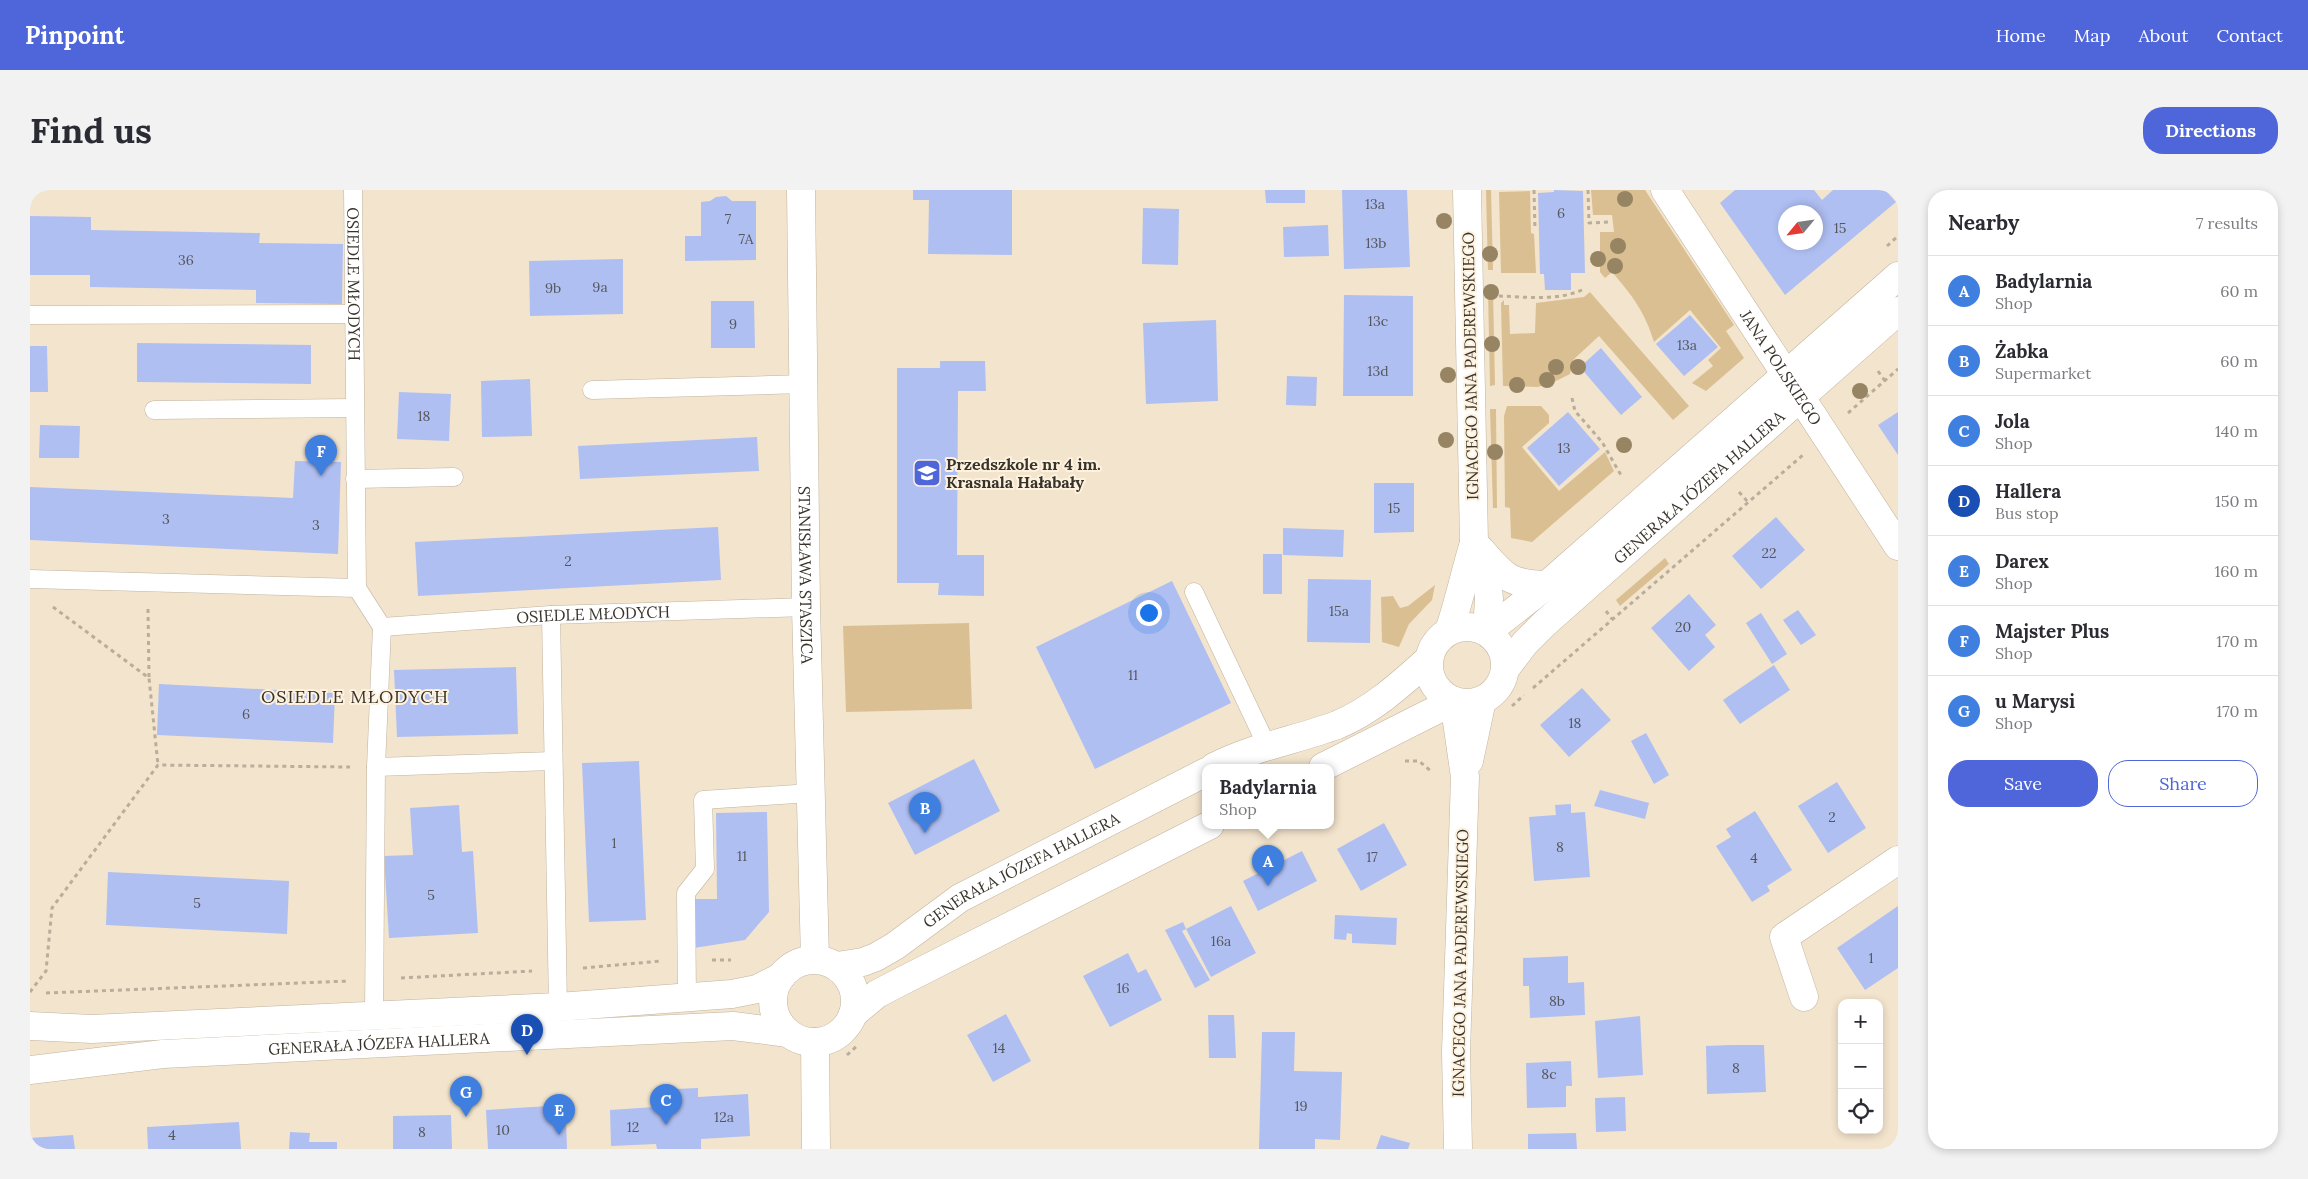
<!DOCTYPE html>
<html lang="en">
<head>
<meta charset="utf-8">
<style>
	:root { --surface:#fff; --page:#f2f2f3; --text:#2b2b33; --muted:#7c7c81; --line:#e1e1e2; --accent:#4f66db }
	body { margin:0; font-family:Lora,serif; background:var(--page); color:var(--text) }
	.controls { position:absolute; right:15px; bottom:15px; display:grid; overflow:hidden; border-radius:10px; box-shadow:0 2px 8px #0003 }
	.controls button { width:45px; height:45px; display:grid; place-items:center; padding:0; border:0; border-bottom:1px solid var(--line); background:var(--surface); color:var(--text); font:25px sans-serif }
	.compass { position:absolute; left:1748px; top:15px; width:45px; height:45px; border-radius:50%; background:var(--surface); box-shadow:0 2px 8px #0003; rotate:241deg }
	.you { position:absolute; left:1118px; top:422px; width:18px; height:18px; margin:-12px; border:4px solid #fff; border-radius:50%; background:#1a73e8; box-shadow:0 0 0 8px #1a73e833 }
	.badge { display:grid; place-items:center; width:32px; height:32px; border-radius:50%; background:var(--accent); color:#fff; font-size:16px; font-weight:700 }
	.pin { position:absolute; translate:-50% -41px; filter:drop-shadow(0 1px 2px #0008) }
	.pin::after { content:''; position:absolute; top:26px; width:18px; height:15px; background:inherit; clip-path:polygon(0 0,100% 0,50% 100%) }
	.popup { position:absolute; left:1172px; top:574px; width:132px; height:65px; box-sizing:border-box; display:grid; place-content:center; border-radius:10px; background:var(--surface); filter:drop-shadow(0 1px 4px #0005); font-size:16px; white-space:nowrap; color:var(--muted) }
	.popup b { font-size:19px; color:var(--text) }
	.popup::after { content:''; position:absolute; left:50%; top:100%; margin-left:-10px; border:10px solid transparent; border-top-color:var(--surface) }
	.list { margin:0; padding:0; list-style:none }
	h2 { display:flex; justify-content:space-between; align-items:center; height:65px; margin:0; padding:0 20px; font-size:21px }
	h2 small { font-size:16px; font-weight:400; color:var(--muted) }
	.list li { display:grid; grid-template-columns:32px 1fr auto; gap:15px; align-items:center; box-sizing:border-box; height:70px; padding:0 20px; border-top:1px solid var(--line) }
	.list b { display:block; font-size:19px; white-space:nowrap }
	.list p { margin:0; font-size:16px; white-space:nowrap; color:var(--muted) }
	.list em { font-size:16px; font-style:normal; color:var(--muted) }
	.actions { display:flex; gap:10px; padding:15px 20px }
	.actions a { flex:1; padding:11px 0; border:1px solid var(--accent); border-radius:20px; text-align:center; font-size:18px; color:var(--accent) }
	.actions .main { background:var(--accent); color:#fff }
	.icon { flex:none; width:28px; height:28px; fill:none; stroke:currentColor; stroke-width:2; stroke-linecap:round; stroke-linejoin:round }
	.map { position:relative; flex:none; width:1868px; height:959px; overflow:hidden; border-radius:20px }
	header { display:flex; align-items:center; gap:30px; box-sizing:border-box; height:70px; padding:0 25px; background:var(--accent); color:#fff }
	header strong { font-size:24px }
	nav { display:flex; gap:28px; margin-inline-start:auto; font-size:18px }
	.intro { display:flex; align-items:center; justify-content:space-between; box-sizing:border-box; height:120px; padding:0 30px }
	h1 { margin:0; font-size:35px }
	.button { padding:12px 22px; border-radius:20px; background:var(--accent); color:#fff; font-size:18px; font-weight:700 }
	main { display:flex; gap:30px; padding:0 30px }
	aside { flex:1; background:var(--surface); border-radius:20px; box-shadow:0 2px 8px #0003 }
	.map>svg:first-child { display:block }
</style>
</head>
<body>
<header>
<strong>Pinpoint</strong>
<nav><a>Home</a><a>Map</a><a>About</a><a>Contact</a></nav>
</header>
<div class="intro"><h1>Find us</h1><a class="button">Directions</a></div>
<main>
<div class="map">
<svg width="1868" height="959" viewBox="0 0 1868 959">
	<rect width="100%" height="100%" fill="#f3e4cd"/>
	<!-- green -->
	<g fill="#dabf92">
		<path d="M1456,0H1461L1463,80H1458Z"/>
		<path d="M1561,0H1615L1704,135L1696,141L1714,168L1676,201L1662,193L1683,176L1678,170L1691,158L1660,120L1624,152C1615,122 1602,105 1582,82L1575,88L1570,82V42H1584L1582,25H1563Z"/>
		<path d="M1500,1L1501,43L1504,44L1506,83H1471L1469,2Z"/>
		<path d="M1458,101H1463L1465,195L1460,196Z"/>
		<path d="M1560,102L1659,216L1643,230L1569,146L1543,170L1540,184L1524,192L1508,197L1473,196L1471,113L1474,110V115H1479L1480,144L1505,143L1506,113L1554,107Z"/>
		<path d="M1477,216H1511L1519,225V233L1492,257L1529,301L1575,262L1584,281L1502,352L1481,348L1480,318L1475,317L1474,226Z"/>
		<path d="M1460,219H1466L1467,318H1463Z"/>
		<path d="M1635,368L1639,374L1590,416L1586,410Z"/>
		<path d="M1405,395L1402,410L1379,434L1369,457L1352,452L1351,407L1363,406L1370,418L1378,416Z"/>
		<path d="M939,433L942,519L816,522L813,436Z"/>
	</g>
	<!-- building -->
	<g fill="#afbff2" fill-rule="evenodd">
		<path d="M883,0H982V65L898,64L899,10H883Z"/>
		<path d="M1235,0H1275V13H1236Z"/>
		<path d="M1312,0H1377L1380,77L1314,79Z"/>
		<path d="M1524,0L1553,1L1555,83H1541V100H1515L1514,84H1510L1508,3L1524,2Z"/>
		<path d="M1705,0H1784L1792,10L1803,0H1855L1866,12L1755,105L1690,13ZM1756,22H1786V52H1756Z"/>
		<path d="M696,6L702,11H726V70L655,71V46H671V12L680,11L686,7Z"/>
		<path d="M1113,18L1149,19L1148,75L1112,74Z"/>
		<path d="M0,26L61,27V40L230,43L229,53L313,54L312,114L226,113V100L60,97V85H0Z"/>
		<path d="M1298,35L1299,66L1254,67L1253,37Z"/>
		<path d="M593,69V124L500,126L499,71Z"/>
		<path d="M1314,105L1383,106V206H1313Z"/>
		<path d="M681,111H724L725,158H681Z"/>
		<path d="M1660,125L1688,157L1654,186L1626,154Z"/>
		<path d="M1186,130L1188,211L1116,214L1113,133Z"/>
		<path d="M107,153L281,155V194L107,192Z"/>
		<path d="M0,156H17L18,202H0Z"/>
		<path d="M1571,158L1612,207L1591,225L1550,177Z"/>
		<path d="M910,171H955L956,201H928L927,365H954V406L908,405L909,393H867V178H910Z"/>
		<path d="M1257,186L1287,187L1286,216L1256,215Z"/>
		<path d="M500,189L502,246L452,247L451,191Z"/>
		<path d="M369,202L421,204L419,251L367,249Z"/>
		<path d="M1538,222L1570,259L1529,296L1497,258Z"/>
		<path d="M1868,222V265L1848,235Z"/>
		<path d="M10,235L50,236L49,268H9Z"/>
		<path d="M727,247L729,281L550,289L548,256Z"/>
		<path d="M265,271L311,272L308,364L0,350V297L263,308Z"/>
		<path d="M1344,293H1384V342L1344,343Z"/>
		<path d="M1746,327L1775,360L1731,399L1702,366Z"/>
		<path d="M688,337L691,390L388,406L385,352Z"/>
		<path d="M1253,338L1314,340L1313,367L1253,365Z"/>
		<rect x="1233" y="364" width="19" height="40"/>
		<path d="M1278,389L1341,390L1340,453L1277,452Z"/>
		<path d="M1142,391L1201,513L1065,579L1006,457Z"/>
		<path d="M1659,404L1686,435L1675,445L1685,457L1659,481L1621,438Z"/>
		<path d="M1768,420L1786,445L1771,455L1753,430Z"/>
		<path d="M1731,423L1757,464L1742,474L1716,433Z"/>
		<path d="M1744,475L1760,500L1710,534L1693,510Z"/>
		<path d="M486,477L488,544L367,547L364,480Z"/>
		<path d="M129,494L305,503L303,553L127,545Z"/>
		<path d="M1552,498L1581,530L1539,567L1510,535Z"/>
		<path d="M1616,543L1639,585L1624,594L1601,551Z"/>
		<path d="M944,569L970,621L885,665L858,613Z"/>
		<path d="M609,571L616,730L559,732L552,573Z"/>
		<path d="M1807,592L1836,638L1798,663L1768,616Z"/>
		<path d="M1570,600L1619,613L1615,629L1564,616Z"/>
		<path d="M1541,614V623L1555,622L1560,687L1504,691L1499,627L1526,625L1525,615Z"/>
		<path d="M429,615L432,662L443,661L448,743L359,748L354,666L383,665L380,618Z"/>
		<path d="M1725,621L1762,680L1737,696L1740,701L1722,712L1686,656L1701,647L1696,639Z"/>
		<path d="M737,622L739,722L715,750L664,758L663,709H687L686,623Z"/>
		<path d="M1354,633L1377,675L1331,701L1307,659Z"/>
		<path d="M1272,661L1287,691L1228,721L1213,691Z"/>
		<path d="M78,682L259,691L257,744L76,735Z"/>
		<path d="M1201,716L1226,763L1181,787L1156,739Z"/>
		<path d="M1868,716V778L1835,800L1807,758Z"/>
		<path d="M1305,725L1367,728L1366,755L1322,753V744L1317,743L1316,750L1304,749Z"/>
		<path d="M1153,732L1156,739L1152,741L1180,790L1165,798L1135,740Z"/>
		<path d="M1098,763L1108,783L1116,779L1132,810L1080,837L1053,786Z"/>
		<path d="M1538,766V793L1554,792L1555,825L1500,828L1499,796H1493V768Z"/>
		<path d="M976,824L1001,871L963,892L937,845Z"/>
		<path d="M1178,825H1204L1206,868H1179Z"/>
		<path d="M1610,826L1613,885L1568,888L1565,831Z"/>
		<path d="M1232,842H1265L1264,881L1312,882L1310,950L1285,949V959H1229Z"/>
		<path d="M1701,855H1734L1736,902L1677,904L1676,856Z"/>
		<path d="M1541,871L1542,896H1536V917L1497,918L1496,873Z"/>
		<path d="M668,898V907L718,904L720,946L671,949V959H627L626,954L581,956L580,920L624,917V900Z"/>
		<path d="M1595,907L1596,941L1566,942L1565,908Z"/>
		<path d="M519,916L521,931L536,930L537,959H458L456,920Z"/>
		<path d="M421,925L422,959H363V926Z"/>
		<path d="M209,932L211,959H118L117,937Z"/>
		<path d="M260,942L280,943L279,952H307V959H259Z"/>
		<path d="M1546,943L1547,959H1498V944Z"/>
		<path d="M43,945L45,959H0V948Z"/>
		<path d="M1351,945L1380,953L1378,959H1346Z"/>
	</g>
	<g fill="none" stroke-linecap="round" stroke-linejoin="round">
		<defs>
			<g id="service">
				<path id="s1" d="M323,0L327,398L352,437L521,425L776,417"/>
				<path d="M0,125L324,124"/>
				<path d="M562,200L774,194"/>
				<path d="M124,220L324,218"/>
				<path d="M325,289L424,287"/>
				<path d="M0,389L327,398"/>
				<path d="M1164,402L1237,556"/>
				<path d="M521,425L528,817"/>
				<path d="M346,577L523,571"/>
				<path d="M657,807L656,703L675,679L673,610L781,603"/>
				<path d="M344,825L346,577L352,437"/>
			</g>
			<g id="minor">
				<path id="s2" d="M771,0L776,417L785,769"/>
				<path id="s3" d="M1635,0L1868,356"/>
				<path d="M1444,353L1457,388L1459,409L1457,442"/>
				<path d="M1450,359C1474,387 1479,394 1517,395"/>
				<path d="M1419,441C1429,412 1435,382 1444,353L1437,0"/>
				<path d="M1424,511L1435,587L1426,862L1428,959"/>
				<path d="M1439,571L1452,510"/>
				<path d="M1774,807L1754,747L1868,670"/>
				<path d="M785,852L786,959"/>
			</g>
			<g id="tertiary">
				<circle cx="1437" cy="475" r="38"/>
				<path d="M1457,442L1517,395L1868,86"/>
				<path id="s4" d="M1476,478L1495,453L1514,434L1868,121"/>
				<path d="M1184,577C1223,557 1266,550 1307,535C1343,520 1371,494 1399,469"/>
				<path d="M1293,577L1424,511"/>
				<circle cx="784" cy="811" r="41"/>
				<path id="s5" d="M807,776L833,772L846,767L865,756L930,708L1176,582"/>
				<path d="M823,824L847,804L872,791L1180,635"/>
				<path d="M0,836L62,839L528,817L702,804L727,799L751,787"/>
				<path id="s6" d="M0,880L133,864L497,846L703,836L758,843"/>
			</g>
		</defs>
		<!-- service casing -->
		<use href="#service" stroke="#c1b39d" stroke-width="19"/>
		<!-- minor casing -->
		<use href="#minor" stroke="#c1b39d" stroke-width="29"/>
		<!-- tertiary casing -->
		<use href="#tertiary" stroke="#c1b39d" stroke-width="29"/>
		<!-- path -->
		<g stroke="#b9ad9b" stroke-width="3" stroke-dasharray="4 4" stroke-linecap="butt">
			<path d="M1504,0L1505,40"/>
			<path d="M1558,0L1559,33L1579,32"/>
			<path d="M1857,56L1868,46"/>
			<path d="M1469,106C1496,107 1527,111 1552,100"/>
			<path d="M1848,181L1855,191"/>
			<path d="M1542,208L1545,221L1572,252L1592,287"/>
			<path d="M1818,223L1868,179"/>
			<path d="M1709,302L1718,312"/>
			<path d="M23,417L119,488L128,575"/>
			<path d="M118,419L119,488"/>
			<path d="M1576,421L1582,429"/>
			<path d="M1503,498L1773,265"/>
			<path d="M1482,516L1494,505"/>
			<path d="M1375,571H1389L1402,582"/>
			<path d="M682,770H701"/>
			<path d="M553,778L631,771"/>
			<path d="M371,788L502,781"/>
			<path d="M0,802L16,781L22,718L128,575L320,577"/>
			<path d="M16,803L319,791"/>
			<path d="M817,865L827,856"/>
		</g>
		<!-- service -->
		<use href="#service" stroke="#fff" stroke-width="18"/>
		<!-- minor -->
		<use href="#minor" stroke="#fff" stroke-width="28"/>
		<!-- tertiary -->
		<use href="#tertiary" stroke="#fff" stroke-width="28"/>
	</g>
	<!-- trees -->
	<g fill="#968463">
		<circle cx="1595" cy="9" r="8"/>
		<circle cx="1414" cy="31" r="8"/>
		<circle cx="1588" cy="56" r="8"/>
		<circle cx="1460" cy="64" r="8"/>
		<circle cx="1568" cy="69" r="8"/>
		<circle cx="1585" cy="76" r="8"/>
		<circle cx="1461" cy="102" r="8"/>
		<circle cx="1462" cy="154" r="8"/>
		<circle cx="1526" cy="177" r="8"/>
		<circle cx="1548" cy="177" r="8"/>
		<circle cx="1418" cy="185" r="8"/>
		<circle cx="1517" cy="190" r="8"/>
		<circle cx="1487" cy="195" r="8"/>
		<circle cx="1830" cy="201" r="8"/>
		<circle cx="1416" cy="250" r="8"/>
		<circle cx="1594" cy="255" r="8"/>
		<circle cx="1465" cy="262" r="8"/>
	</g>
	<!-- icons -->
	<defs>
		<symbol id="school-square" viewBox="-11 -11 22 22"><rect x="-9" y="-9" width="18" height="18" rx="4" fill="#4f66db" stroke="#fef2df"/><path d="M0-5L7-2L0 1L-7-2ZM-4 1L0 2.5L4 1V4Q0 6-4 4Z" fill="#fff"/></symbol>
	</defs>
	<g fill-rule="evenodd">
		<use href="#school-square" x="881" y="267" width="32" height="32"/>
	</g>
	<g text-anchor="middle" stroke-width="4" stroke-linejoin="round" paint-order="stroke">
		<!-- number labels -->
		<g font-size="14" fill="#56565c">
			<text x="1345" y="19">13a</text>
			<text x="1531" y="28">6</text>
			<text x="698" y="34">7</text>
			<text x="1810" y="43">15</text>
			<text x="716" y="54">7A</text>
			<text x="1346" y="58">13b</text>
			<text x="156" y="75">36</text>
			<text x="570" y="102">9a</text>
			<text x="523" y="103">9b</text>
			<text x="1348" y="136">13c</text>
			<text x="703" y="139">9</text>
			<text x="1657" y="160">13a</text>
			<text x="1348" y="186">13d</text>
			<text x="394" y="231">18</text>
			<text x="1534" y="263">13</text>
			<text x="1364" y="323">15</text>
			<text x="136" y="334">3</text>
			<text x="286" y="340">3</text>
			<text x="1739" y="368">22</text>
			<text x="538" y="376">2</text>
			<text x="1309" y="426">15a</text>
			<text x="1653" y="442">20</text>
			<text x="1103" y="490">11</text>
			<text x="216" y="529">6</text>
			<text x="1545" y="538">18</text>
			<text x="1802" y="632">2</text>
			<text x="584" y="658">1</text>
			<text x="1530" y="662">8</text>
			<text x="712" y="671">11</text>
			<text x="1342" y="672">17</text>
			<text x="1724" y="673">4</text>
			<text x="401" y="710">5</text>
			<text x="167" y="718">5</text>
			<text x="1191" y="756">16a</text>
			<text x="1841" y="773">1</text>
			<text x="1093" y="803">16</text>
			<text x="1527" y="816">8b</text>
			<text x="969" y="863">14</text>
			<text x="1706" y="883">8</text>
			<text x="1519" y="889">8c</text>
			<text x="1271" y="921">19</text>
			<text x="694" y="932">12a</text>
			<text x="603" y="942">12</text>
			<text x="473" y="945">10</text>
			<text x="392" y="947">8</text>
			<text x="142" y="950">4</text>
		</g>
		<!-- street labels -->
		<g font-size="16" fill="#38332a" stroke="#fef2df">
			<text dy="6" stroke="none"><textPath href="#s1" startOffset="94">OSIEDLE MŁODYCH</textPath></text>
			<text transform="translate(1440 176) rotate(-91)" y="6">IGNACEGO JANA PADEREWSKIEGO</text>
			<text dy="6" stroke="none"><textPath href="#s3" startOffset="212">JANA POLSKIEGO</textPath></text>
			<text dy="6" stroke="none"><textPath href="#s4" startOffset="265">GENERAŁA JÓZEFA HALLERA</textPath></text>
			<text dy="6" stroke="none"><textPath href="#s2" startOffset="385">STANISŁAWA STASZICA</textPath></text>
			<text dy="6" stroke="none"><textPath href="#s1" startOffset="656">OSIEDLE MŁODYCH</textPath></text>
			<text dy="6" stroke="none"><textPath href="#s5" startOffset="210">GENERAŁA JÓZEFA HALLERA</textPath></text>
			<text transform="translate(1430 773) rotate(-89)" y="6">IGNACEGO JANA PADEREWSKIEGO</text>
			<text dy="6" stroke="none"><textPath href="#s6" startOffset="350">GENERAŁA JÓZEFA HALLERA</textPath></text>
		</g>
		<!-- poi labels -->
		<g font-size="16" font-weight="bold" fill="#38332a" stroke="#fef2df" text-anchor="start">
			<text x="916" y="280">Przedszkole nr 4 im.<tspan x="916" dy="18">Krasnala Hałabały</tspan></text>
		</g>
		<!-- neighbourhood labels -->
		<g font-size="18" letter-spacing="1" fill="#38332a" stroke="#fef2df">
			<text x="325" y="513">OSIEDLE MŁODYCH</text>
		</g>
	</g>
</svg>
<div class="controls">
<button>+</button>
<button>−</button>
<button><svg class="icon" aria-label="locate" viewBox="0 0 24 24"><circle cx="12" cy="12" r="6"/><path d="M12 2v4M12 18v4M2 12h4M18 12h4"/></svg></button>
</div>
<svg class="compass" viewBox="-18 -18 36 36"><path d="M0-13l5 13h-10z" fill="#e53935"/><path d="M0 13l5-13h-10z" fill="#7c7c81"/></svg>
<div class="you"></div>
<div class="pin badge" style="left:1238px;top:696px;background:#3f7fe0">A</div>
<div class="popup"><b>Badylarnia</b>Shop</div>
<div class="pin badge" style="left:895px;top:643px;background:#3f7fe0">B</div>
<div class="pin badge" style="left:636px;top:935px;background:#3f7fe0">C</div>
<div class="pin badge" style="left:497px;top:865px;background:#1a4fb4">D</div>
<div class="pin badge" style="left:529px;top:945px;background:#3f7fe0">E</div>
<div class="pin badge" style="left:291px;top:286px;background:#3f7fe0">F</div>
<div class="pin badge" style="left:436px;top:927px;background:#3f7fe0">G</div>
</div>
<aside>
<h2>Nearby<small>7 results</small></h2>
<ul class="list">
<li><span class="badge" style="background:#3f7fe0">A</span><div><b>Badylarnia</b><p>Shop</p></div><em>60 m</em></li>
<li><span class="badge" style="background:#3f7fe0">B</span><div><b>Żabka</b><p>Supermarket</p></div><em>60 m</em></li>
<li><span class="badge" style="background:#3f7fe0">C</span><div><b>Jola</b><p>Shop</p></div><em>140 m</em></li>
<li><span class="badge" style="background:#1a4fb4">D</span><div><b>Hallera</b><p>Bus stop</p></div><em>150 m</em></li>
<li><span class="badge" style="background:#3f7fe0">E</span><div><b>Darex</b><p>Shop</p></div><em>160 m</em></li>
<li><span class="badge" style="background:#3f7fe0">F</span><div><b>Majster Plus</b><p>Shop</p></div><em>170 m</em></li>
<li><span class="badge" style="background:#3f7fe0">G</span><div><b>u Marysi</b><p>Shop</p></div><em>170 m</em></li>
</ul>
<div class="actions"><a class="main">Save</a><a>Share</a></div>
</aside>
</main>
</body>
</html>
